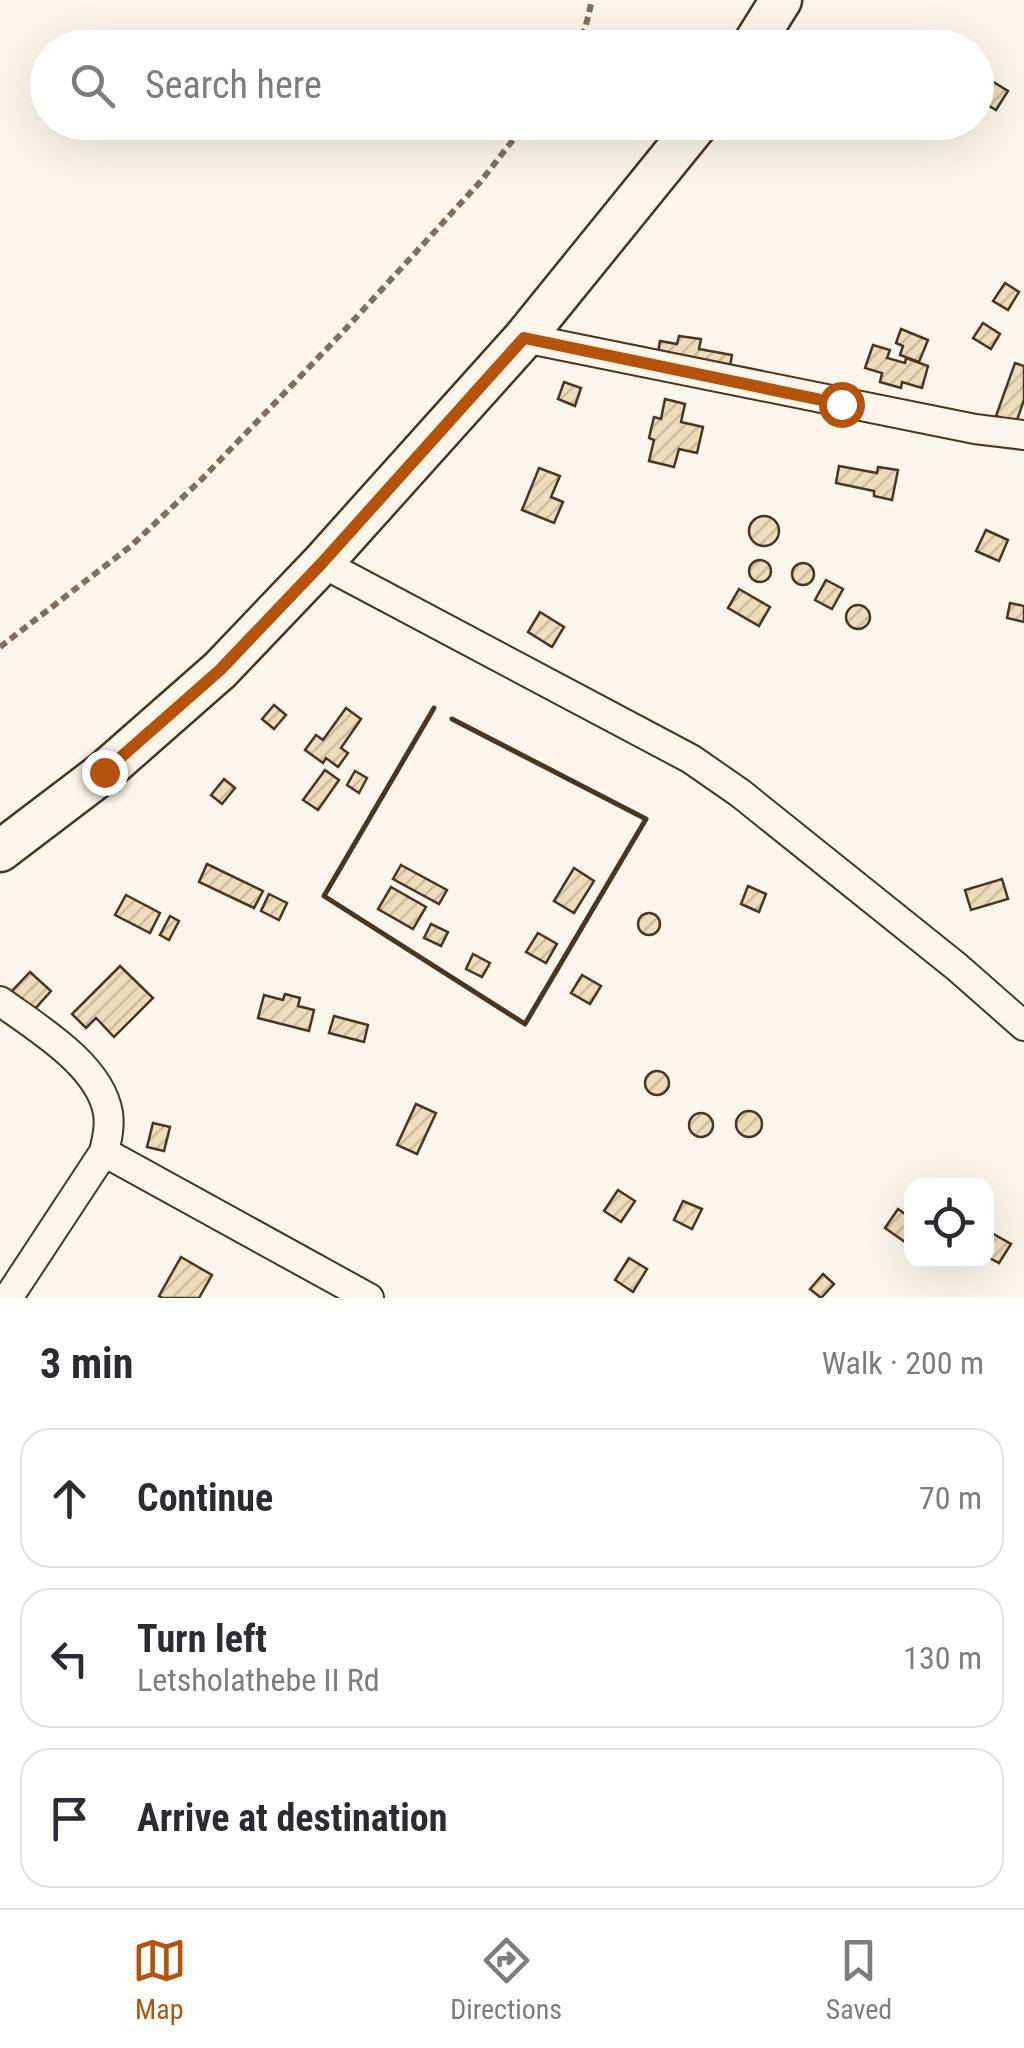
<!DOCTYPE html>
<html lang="en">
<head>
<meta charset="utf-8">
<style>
	:root { --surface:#fff; --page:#f7f7f7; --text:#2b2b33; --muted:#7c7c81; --line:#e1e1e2; --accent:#b45309 }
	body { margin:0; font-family:"Roboto Condensed",sans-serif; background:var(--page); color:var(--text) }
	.controls { position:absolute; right:30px; bottom:30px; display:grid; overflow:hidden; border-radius:20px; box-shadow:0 10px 40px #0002 }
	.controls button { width:90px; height:90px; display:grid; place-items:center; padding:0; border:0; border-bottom:2px solid var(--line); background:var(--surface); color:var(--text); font:50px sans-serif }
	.stop { position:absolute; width:30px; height:30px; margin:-22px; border:8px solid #b45309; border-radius:50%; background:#fff }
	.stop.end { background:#b45309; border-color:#fff; box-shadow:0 2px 10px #0008 }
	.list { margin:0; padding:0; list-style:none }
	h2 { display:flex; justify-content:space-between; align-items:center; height:130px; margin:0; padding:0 40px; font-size:42px }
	h2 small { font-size:32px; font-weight:400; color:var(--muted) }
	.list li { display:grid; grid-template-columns:65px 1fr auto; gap:30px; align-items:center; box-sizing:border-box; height:140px; margin:0 20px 20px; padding:0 20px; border:2px solid var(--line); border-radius:30px }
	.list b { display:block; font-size:38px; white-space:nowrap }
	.list p { margin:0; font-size:32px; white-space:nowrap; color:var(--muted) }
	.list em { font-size:32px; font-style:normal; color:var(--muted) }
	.icon { flex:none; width:55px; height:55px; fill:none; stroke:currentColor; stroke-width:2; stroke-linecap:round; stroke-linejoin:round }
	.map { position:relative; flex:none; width:1024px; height:1298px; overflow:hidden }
	.search { position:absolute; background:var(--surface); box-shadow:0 10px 40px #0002; left:30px; right:30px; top:30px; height:110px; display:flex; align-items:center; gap:25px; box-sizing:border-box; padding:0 35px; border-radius:55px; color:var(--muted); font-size:38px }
	.sheet { height:610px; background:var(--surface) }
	nav { display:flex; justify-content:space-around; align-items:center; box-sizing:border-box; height:140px; border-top:2px solid var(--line); background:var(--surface); font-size:28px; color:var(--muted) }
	nav a { display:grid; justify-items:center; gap:5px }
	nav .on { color:var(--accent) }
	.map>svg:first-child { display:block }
</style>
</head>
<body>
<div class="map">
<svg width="1024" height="1298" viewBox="0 0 1024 1298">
	<defs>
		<pattern id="building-hatch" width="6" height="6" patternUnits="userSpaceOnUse" patternTransform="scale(2.5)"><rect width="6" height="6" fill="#ecdcbc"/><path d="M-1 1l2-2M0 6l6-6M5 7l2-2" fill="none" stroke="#ccbda1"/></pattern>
	</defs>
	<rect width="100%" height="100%" fill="#fbf6e9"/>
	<!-- building -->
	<g fill="url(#building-hatch)" stroke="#4a3520" stroke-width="2.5">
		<path d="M987,78L1008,91L996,110L976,98Z"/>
		<path d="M1005,283L1019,292L1008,310L993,301Z"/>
		<path d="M983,323L1000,334L991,349L973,338Z"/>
		<path d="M901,329L928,340L919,362L900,355L903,346L896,343Z"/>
		<path d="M679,336L701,339L699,349L732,355L729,372L657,359L660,341L677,344Z"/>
		<path d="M873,345L890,350L887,358L905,363L906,358L928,366L922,388L902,382L901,388L880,382L882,373L865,368Z"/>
		<path d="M1015,363L1024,366V400L1016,423L996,416Z"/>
		<path d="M564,382L581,388L575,406L558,399Z"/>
		<path d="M665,399L685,404L681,422L703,427L697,453L679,449L674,467L649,461L654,440L649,438L654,417L661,419Z"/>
		<path d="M839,466L877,473L878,467L898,470L892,500L874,496V491L836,483Z"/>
		<path d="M539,468L560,476L551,497L563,502L554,523L522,510Z"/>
		<circle cx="764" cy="531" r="15"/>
		<path d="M986,530L1008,540L999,561L976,551Z"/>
		<circle cx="760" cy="571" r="11"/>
		<circle cx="803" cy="574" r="11"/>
		<path d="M826,580L843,589L832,609L815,600Z"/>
		<path d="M739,589L770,607L759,626L728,608Z"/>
		<path d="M1010,603L1024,606V622L1007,618Z"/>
		<circle cx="858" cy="617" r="12"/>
		<path d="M540,612L564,627L552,647L528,632Z"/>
		<path d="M274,705L286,715L274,729L262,719Z"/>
		<path d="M346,708L361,719L341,748L348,753L338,767L326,758L323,763L305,750L316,735L323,740Z"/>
		<path d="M325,770L339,780L318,810L303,800Z"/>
		<path d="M355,771L367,778L359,793L347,785Z"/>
		<path d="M224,779L235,788L222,804L211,795Z"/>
		<path d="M207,864L263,891L254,908L199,882Z"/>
		<path d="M401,865L447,890L439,904L393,879Z"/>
		<path d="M574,868L594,881L574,913L554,901Z"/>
		<path d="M1002,879L1008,899L971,910L965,890Z"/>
		<path d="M748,886L766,894L759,912L741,904Z"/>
		<path d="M391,887L426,907L413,929L378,909Z"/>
		<path d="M269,894L287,903L279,920L261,911Z"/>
		<path d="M126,895L160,913L150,933L115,915Z"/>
		<circle cx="649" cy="924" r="11"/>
		<path d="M170,916L179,921L169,940L160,935Z"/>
		<path d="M431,924L448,932L441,946L424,938Z"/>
		<path d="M538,933L557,944L546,963L526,952Z"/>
		<path d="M473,954L490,963L482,977L466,969Z"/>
		<path d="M120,966L153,998L114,1037L96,1018L86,1028L72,1014Z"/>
		<path d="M30,972L51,991L33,1011L11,992Z"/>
		<path d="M582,975L601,986L590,1004L571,993Z"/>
		<path d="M285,994L300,998L298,1006L314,1010L309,1031L258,1018L264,995L283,1000Z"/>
		<path d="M334,1016L368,1025L364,1042L329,1033Z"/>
		<circle cx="657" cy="1083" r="12"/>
		<path d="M416,1104L436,1113L417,1154L397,1145Z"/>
		<circle cx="749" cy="1124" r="13"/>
		<circle cx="701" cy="1125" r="12"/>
		<path d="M153,1123L170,1127L164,1151L147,1147Z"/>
		<path d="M618,1190L635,1201L621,1222L604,1211Z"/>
		<path d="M683,1201L702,1209L692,1229L674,1220Z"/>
		<path d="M898,1209L912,1219V1233L905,1242L885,1228Z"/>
		<path d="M990,1232L1011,1244L999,1263L986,1256V1238Z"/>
		<path d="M181,1257L212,1275L199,1298H163L159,1296Z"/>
		<path d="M629,1258L647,1269L633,1292L615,1280Z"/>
		<path d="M823,1274L834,1284L821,1298L810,1289Z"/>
	</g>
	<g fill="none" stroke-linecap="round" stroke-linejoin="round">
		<defs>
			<g id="street">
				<path d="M524,338L975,429L1024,435"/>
				<path d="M322,563L691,759L740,793L957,967L1024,1026"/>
				<path d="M0,1001C37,1028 100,1065 108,1113C110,1127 107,1139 104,1152L8,1298"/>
				<path d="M104,1152L369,1298"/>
			</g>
			<g id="secondary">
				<path d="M751,48L781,0"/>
				<path d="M0,851L104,772L220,670L322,563L524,338L699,122"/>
			</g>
		</defs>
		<!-- street casing -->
		<use href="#street" stroke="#4a3520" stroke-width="32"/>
		<!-- secondary casing -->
		<use href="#secondary" stroke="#4a3520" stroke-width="45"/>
		<!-- path -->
		<g stroke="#7f6f5c" stroke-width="6" stroke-dasharray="8 5" stroke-linecap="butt">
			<path d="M575,48L585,29L592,0"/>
			<path d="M0,647L131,546L201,480L341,334L481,181L527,122"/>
		</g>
		<!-- street -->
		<use href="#street" stroke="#fbf6e9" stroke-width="28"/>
		<!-- secondary -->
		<use href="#secondary" stroke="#fbf6e9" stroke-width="40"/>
		<!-- wall -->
		<path stroke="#4a3520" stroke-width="5" d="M434,708L324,896L525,1024L646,819L452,719"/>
	</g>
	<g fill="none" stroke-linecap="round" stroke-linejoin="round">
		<!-- route -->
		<path stroke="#b45309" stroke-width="12" d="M104,772L220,670L322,563L524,338L841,404"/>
	</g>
</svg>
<div class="controls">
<button><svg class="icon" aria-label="locate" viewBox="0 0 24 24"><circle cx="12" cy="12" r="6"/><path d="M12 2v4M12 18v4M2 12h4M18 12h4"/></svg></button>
</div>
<div class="stop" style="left:841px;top:404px"></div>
<div class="stop end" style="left:104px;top:772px"></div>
<div class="search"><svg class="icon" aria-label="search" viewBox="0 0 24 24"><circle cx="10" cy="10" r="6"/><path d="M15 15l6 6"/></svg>Search here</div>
</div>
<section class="sheet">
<h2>3 min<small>Walk · 200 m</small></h2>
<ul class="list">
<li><svg class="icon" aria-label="ahead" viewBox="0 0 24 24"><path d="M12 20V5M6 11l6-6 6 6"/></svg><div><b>Continue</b></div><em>70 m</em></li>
<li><svg class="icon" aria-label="left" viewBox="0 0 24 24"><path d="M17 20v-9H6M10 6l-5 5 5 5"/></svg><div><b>Turn left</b><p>Letsholathebe II Rd</p></div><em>130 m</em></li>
<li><svg class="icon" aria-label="arrive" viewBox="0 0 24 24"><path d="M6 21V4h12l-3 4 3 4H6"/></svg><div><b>Arrive at destination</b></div></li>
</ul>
</section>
<nav>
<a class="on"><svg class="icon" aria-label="map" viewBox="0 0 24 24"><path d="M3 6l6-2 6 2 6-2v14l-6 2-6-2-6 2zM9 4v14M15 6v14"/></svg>Map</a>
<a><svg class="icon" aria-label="directions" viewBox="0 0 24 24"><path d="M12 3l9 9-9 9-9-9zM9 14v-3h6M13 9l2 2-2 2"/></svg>Directions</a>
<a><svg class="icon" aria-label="saved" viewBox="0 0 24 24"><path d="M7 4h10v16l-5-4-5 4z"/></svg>Saved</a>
</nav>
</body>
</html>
